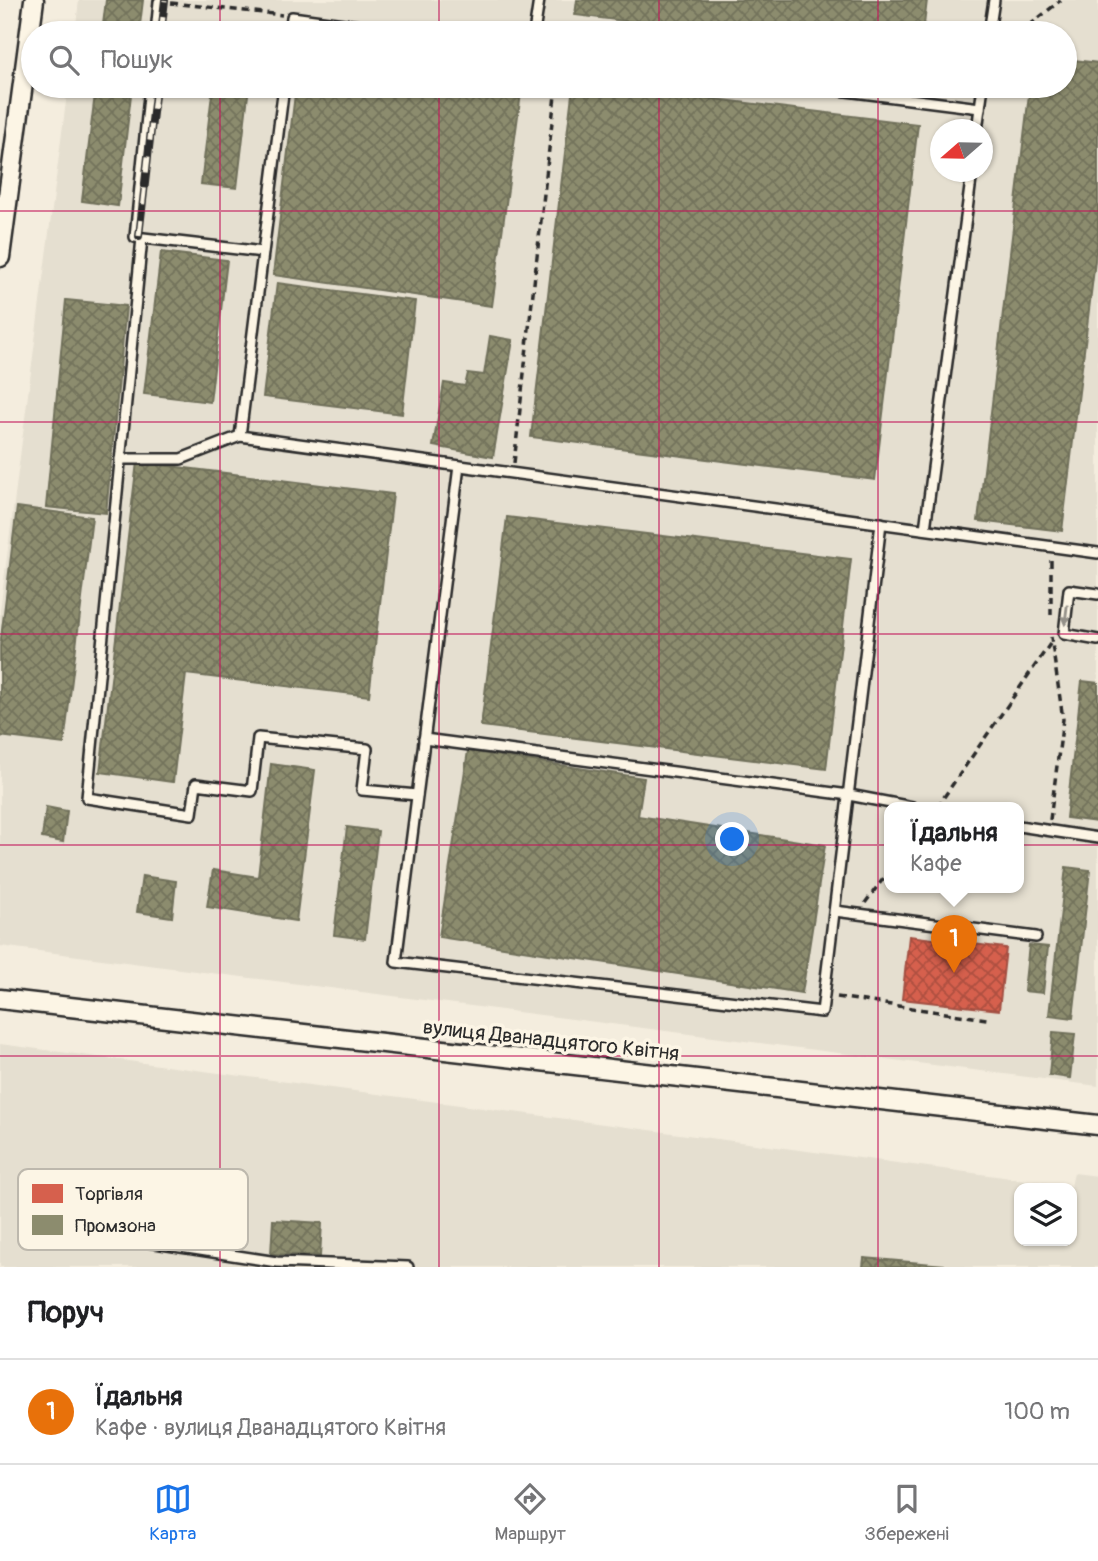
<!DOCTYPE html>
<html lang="uk">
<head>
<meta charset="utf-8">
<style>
	:root { --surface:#fff; --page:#f6f6f6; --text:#202124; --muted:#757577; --line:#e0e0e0; --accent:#1a73e8 }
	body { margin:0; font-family:Pangolin,sans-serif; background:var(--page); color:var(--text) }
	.controls { position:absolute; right:21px; bottom:21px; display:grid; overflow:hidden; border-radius:14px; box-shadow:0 2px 5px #0004 }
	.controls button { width:63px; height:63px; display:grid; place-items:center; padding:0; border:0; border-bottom:2px solid var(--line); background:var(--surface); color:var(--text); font:35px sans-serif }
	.compass { position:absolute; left:930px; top:119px; width:63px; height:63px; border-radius:50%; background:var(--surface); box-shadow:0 2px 5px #0004; rotate:250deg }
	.you { position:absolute; left:733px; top:840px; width:24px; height:24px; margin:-18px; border:5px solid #fff; border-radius:50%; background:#1a73e8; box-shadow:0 0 0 10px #1a73e833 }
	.badge { display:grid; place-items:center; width:46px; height:46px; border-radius:50%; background:var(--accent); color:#fff; font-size:23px; font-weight:700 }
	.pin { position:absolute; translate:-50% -58px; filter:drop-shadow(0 2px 4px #0008) }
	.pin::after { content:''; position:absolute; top:37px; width:24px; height:21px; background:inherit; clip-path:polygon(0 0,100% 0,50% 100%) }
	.popup { position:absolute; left:884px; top:802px; width:140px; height:91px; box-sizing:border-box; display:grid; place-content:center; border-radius:14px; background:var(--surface); filter:drop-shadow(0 2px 5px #0005); font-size:23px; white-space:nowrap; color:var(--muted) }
	.popup b { font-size:26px; color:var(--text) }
	.popup::after { content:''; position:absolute; left:50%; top:100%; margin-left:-14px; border:14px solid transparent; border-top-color:var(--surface) }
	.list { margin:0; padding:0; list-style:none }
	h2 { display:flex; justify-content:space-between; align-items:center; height:91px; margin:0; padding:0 28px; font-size:30px }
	h2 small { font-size:23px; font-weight:400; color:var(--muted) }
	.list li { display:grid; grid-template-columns:46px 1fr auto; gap:21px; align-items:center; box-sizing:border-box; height:105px; padding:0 28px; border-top:2px solid var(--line) }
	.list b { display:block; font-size:26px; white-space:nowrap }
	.list p { margin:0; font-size:23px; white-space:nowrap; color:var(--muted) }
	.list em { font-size:23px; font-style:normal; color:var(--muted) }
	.icon { flex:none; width:38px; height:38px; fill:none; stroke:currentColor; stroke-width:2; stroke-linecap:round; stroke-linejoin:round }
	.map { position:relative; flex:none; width:1098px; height:1267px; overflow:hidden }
	.search { position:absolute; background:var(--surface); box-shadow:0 2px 5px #0004; left:21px; right:21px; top:21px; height:77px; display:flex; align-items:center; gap:18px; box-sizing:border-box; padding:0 24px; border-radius:38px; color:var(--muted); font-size:26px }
	.sheet { height:196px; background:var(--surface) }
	nav { display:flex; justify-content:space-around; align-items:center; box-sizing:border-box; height:98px; border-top:2px solid var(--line); background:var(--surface); font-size:19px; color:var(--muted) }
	nav a { display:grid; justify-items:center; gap:4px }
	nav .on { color:var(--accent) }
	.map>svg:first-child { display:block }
</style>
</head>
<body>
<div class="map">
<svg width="1098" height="1267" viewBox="0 0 1098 1267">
	<defs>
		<pattern id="shops-cross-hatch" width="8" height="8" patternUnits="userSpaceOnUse" patternTransform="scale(1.75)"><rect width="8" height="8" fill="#d6604d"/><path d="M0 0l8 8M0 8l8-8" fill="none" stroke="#ae4f40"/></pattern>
		<pattern id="industry-cross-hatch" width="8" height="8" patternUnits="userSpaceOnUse" patternTransform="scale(1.75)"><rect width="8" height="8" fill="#8c8c6e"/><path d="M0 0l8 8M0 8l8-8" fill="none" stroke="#73735b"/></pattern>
	</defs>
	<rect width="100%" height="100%" fill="#f4edde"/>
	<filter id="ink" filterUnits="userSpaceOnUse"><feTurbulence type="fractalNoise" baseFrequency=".0143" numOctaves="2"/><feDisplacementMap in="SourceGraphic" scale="14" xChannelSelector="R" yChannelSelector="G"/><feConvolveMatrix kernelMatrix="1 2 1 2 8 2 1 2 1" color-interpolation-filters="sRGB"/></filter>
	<g filter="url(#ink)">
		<!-- built -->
		<g fill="#e5dfd0" fill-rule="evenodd">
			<path d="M79,0H1098V1086L0,946V611L68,86H1065V33H75ZM940,130H982V172H940ZM889,807H1019V887H889Z"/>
			<path d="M0,1044L1071,1186L1074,1173L1098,1176V1267H0ZM1019,1188H1072V1241H1019Z"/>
		</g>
		<!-- shops -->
		<path fill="url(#shops-cross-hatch)" stroke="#a35043" stroke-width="2" d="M909,936L1006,948L999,1010L902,999Z"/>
		<!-- industry -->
		<g fill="url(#industry-cross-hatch)" stroke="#6f6f5a" stroke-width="2">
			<path d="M106,0H143L139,33H102Z"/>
			<path d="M577,0H927L923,33H722L575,15Z"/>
			<path d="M1065,59L1098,63V236L1062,531L978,521L1030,86H1065Z"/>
			<path d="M96,86H132L118,206L82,201Z"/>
			<path d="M213,86H249L237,188L201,184Z"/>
			<path d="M296,86H522L492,306L273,275Z"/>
			<path d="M573,86H608L918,124L875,480L531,437Z"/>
			<path d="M161,252L227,260L210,402L144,394Z"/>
			<path d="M277,283L415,301L402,414L263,397Z"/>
			<path d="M66,300L126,306L106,513L46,507Z"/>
			<path d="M490,336L513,340L493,457L433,446L444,383L465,386L468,373L484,375Z"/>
			<path d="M137,462L393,494L369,696L186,674L173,782L100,772Z"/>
			<path d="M17,507L92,517L64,744L0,736V646Z"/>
			<path d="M507,517L851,559L826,769L481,726Z"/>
			<path d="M1082,681L1098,683V822L1066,818Z"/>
			<path d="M468,751L644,778L638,816L825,845L802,993L439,937Z"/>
			<path d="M271,764L315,770L296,921L207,907L213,870L258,877Z"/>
			<path d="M46,807L67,811L63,842L42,838Z"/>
			<path d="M347,827L378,831L365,939L334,935Z"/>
			<path d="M1066,867L1090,870L1073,1018L1049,1015Z"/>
			<path d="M142,876L176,881L172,917L137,912Z"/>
			<path d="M1029,945L1048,947L1043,993L1024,991Z"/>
			<path d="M1053,1032L1075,1034L1070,1078L1049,1075Z"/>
			<path d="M95,1180L187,1190L183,1231L91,1221Z"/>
			<path d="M273,1220L322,1223L320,1256L271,1254Z"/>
			<path d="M864,1258L944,1265V1267H863Z"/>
		</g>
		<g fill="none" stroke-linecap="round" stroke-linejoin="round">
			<defs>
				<g id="service">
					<path d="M156,33L159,2"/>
					<path d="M290,33L292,17L410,33"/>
					<path d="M534,33L539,0"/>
					<path d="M989,33L994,0"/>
					<path d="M150,86L135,237L263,252"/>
					<path d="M284,86L240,436L1098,553"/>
					<path d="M807,86L980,108"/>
					<path d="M977,130L983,86"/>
					<path d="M142,238L87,798L192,814L196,784L252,791L258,738L367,749L362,790L417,795"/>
					<path d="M120,459H181L240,436"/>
					<path d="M459,466L396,962L822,1012L881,523"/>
					<path d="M925,529L972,172"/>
					<path d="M1098,594L1069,590L1064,634L1098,640"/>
					<path d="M424,739L849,795L912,807"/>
					<path d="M1019,826L1098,838"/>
					<path d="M835,911L1036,937"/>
					<path d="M64,1229L277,1262L408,1267"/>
				</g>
				<g id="minor">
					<path d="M0,257L34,0"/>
					<path d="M0,999L1098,1125"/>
				</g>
			</defs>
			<!-- service casing -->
			<use href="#service" stroke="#2b2b2b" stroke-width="14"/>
			<!-- minor casing -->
			<use href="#minor" stroke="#2b2b2b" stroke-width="23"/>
			<!-- path -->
			<g stroke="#2b2b2b" stroke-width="3.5" stroke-dasharray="7 5" stroke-linecap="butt">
				<path d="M171,3L282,15"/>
				<path d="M1020,33L1061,0"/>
				<path d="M514,463L556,86"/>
				<path d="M1051,560V619"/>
				<path d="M937,807L1050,644"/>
				<path d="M1050,820L1063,719L1051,637"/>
				<path d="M865,903L889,871"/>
				<path d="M837,997L987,1019"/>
			</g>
			<!-- service -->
			<use href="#service" stroke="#fcf5e5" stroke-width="9"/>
			<!-- minor -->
			<use href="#minor" stroke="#fcf5e5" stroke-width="18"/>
			<defs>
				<g id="rail">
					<path d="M161,33L165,0"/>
					<path d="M139,236L156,86"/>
				</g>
			</defs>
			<!-- rail casing -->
			<use href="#rail" stroke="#2b2b2b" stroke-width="8"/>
			<!-- rail -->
			<use href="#rail" stroke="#fcf5e5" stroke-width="5" stroke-dasharray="16" stroke-linecap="butt"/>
		</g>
		<!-- one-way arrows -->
		<defs><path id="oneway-solid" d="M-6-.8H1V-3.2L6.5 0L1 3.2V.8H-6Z" transform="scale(1.75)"/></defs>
		<use fill="#949088" href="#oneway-solid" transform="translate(1066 615) rotate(97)"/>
	</g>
	<!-- grid -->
	<path fill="none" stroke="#c2185b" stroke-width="2" stroke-opacity="0.55" d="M220,0V33M439,0V33M659,0V33M878,0V33M220,86V1267M439,86V1267M659,86V1267M878,86V1267M0,211H1098M0,422H1098M0,634H1098M0,845H1098M0,1056H1098"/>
	<g text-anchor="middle" stroke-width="7" stroke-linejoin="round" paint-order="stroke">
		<!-- street labels -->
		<g font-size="21" fill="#2b2b2b" stroke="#fcf5e5">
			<text transform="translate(551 1040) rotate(6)" y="7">вулиця Дванадцятого Квітня</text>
		</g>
	</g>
	<!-- legend -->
	<rect x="18" y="1169" width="230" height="81" rx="10" fill="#fcf5e5" stroke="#bdb8ad" stroke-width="2"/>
	<rect x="32" y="1184" width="31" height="19" fill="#d6604d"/>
	<rect x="32" y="1215" width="31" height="20" fill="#8c8c6e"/>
	<g font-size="19" fill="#2b2b2b">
		<text x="75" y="1200">Торгівля</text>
		<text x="75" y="1232">Промзона</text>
	</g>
</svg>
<div class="controls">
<button><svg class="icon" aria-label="layers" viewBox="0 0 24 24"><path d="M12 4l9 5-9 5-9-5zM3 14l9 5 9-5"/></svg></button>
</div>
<svg class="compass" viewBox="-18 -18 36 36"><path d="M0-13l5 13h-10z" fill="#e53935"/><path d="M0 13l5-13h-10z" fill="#757577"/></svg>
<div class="you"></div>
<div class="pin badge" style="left:954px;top:973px;background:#e8710a">1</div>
<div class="popup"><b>Їдальня</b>Кафе</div>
<div class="search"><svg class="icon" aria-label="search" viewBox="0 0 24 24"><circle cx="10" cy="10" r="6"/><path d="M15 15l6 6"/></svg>Пошук</div>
</div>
<section class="sheet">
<h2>Поруч<small></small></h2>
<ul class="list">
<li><span class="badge" style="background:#e8710a">1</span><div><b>Їдальня</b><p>Кафе · вулиця Дванадцятого Квітня</p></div><em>100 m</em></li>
</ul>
</section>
<nav>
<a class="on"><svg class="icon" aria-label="map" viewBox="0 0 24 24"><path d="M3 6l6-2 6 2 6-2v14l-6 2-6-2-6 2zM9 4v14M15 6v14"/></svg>Карта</a>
<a><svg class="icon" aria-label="directions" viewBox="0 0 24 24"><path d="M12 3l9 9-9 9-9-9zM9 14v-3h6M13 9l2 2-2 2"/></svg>Маршрут</a>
<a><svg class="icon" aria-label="saved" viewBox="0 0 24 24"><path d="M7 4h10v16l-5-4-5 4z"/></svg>Збережені</a>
</nav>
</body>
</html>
